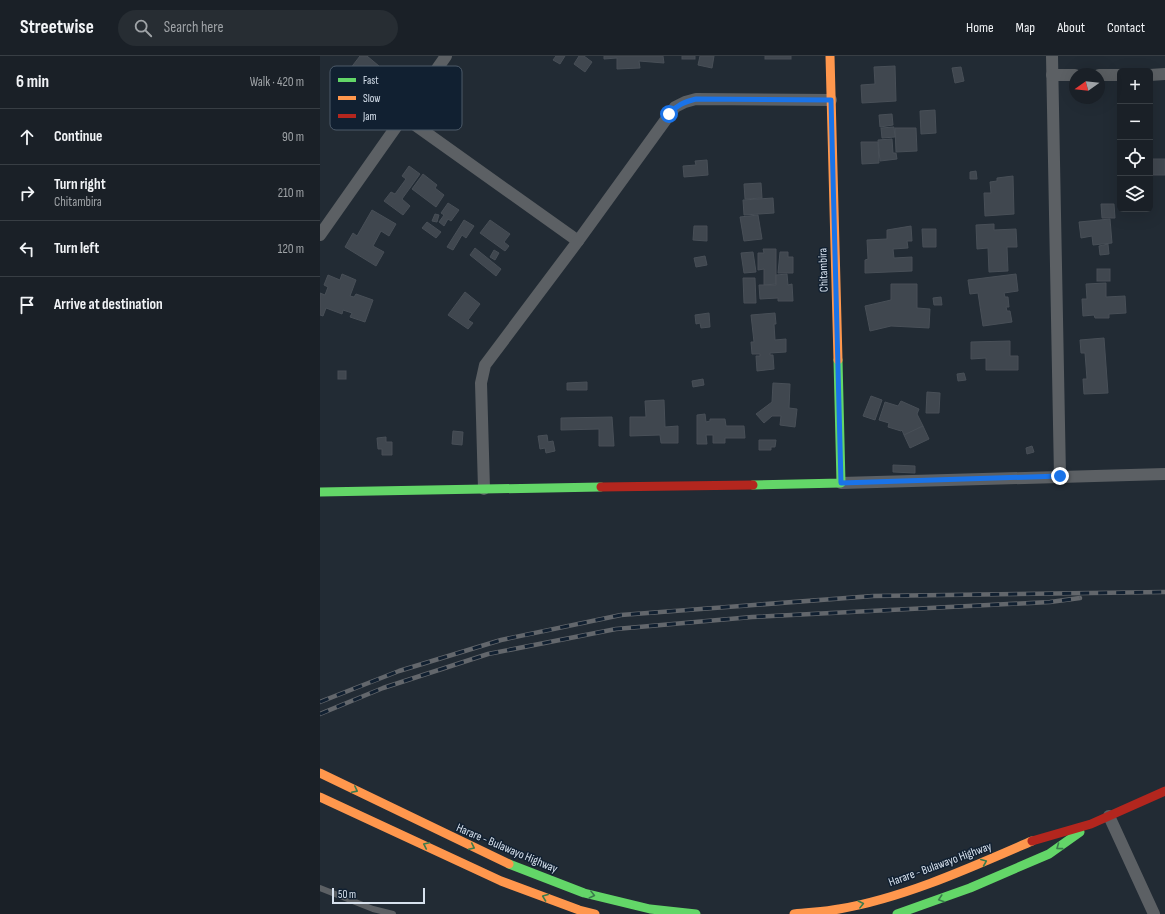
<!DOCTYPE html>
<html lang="en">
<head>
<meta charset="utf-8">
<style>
	:root { --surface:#1a2027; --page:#272d33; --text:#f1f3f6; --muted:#9fa3a7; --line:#383e44 }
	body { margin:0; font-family:"Sofia Sans Condensed",sans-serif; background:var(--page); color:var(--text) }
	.controls { position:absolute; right:12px; top:12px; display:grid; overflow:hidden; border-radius:6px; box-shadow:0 4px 16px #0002 }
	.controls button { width:36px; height:36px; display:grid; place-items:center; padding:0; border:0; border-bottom:1px solid var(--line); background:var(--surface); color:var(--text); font:20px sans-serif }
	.compass { position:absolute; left:749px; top:12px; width:36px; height:36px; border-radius:50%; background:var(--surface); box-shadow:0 4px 16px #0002; rotate:255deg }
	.scale { position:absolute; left:12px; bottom:10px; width:93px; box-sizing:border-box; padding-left:4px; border:2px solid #d7e1ed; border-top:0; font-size:11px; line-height:14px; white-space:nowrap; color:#d7e1ed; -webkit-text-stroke:3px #112031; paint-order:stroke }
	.stop { position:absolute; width:12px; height:12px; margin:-9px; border:3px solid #1a73e8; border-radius:50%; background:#fff }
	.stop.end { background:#1a73e8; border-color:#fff; box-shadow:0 1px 4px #0008 }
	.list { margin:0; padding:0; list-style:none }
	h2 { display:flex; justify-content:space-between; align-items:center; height:52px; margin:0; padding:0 16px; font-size:17px }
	h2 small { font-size:13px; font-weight:400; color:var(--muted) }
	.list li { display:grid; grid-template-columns:26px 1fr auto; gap:12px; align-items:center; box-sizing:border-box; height:56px; padding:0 16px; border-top:1px solid var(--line) }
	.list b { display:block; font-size:15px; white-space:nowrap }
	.list p { margin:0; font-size:13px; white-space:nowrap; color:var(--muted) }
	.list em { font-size:13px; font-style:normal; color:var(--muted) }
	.icon { flex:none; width:22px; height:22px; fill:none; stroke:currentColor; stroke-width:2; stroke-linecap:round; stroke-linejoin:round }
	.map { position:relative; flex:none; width:845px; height:858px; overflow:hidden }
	header { display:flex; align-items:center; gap:24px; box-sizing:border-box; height:56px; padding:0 20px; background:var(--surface); border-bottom:1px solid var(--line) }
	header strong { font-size:19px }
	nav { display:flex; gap:22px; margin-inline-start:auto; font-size:14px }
	.search { width:280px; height:36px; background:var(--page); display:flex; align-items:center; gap:10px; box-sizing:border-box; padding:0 14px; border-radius:22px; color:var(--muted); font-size:15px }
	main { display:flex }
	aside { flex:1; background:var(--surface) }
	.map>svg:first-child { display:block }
</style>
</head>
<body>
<header>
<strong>Streetwise</strong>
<div class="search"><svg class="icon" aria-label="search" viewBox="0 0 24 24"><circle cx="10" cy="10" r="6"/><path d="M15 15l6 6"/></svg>Search here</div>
<nav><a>Home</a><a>Map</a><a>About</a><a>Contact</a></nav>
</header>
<main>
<aside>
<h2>6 min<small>Walk · 420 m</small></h2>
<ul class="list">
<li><svg class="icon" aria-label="ahead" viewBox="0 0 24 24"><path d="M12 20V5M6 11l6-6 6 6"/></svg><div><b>Continue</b></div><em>90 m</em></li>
<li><svg class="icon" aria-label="right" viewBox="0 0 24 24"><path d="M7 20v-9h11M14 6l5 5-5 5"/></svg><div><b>Turn right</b><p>Chitambira</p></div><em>210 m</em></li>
<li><svg class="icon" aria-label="left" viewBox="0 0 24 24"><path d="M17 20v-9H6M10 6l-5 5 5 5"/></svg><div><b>Turn left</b></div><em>120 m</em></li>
<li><svg class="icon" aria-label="arrive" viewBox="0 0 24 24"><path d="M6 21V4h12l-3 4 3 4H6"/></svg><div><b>Arrive at destination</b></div></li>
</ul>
</aside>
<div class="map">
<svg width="845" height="858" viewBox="0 0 845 858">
	<rect width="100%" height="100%" fill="#222b34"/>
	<!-- building -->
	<g fill="#40474f" stroke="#484f57">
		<path d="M40,0H47L59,10L45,32L44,30L38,37L48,45L39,56L13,35Z"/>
		<path d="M236,0H245L240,8L233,4Z"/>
		<path d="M259,0H264L272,6L265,16L254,8Z"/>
		<path d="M284,0H343L344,7L319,5L320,12L297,13V2L284,3Z"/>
		<rect x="362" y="0" width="13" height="3"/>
		<path d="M380,0H394L392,12L378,9Z"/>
		<rect x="445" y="0" width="26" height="3"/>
		<path d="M575,10L576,45L542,47L541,29L555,28L554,11Z"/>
		<path d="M641,11L644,25L635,27L632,12Z"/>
		<path d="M615,54L616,77L601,78L600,55Z"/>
		<path d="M572,58L573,69L560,71L559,59Z"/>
		<path d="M574,71L575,81L562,82L561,72Z"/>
		<path d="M575,72H596L597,95L576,96Z"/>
		<path d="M572,83L573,97H576L577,103L560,105L558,84Z"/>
		<path d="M541,86H558L559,107L542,108Z"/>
		<path d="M831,103H845V119H832Z"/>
		<path d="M387,104L388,119L364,121L363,110L376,109L375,105Z"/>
		<path d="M89,110L100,118L82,143L90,150L83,159L64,145L71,136L75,138L86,123L82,120Z"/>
		<path d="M656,115L657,123H650V116Z"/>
		<path d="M103,118L117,129L115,132L124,139L116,151L92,133Z"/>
		<path d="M693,120L694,158L665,160L664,137H671L670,126L677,125V122Z"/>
		<path d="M441,127L442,142L425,143L424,128Z"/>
		<path d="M453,142L454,157L424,159L423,144Z"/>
		<path d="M128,147L139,154L131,165L128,163L124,170L119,166L124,159L121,157Z"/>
		<path d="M781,148H794L795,162H782Z"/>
		<path d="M52,154L76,168L69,180L61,175L53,190L64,196L56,210L25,191L33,177L37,180Z"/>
		<path d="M115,158L119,159L117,166L112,165Z"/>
		<path d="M438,159L442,183L424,185L420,161Z"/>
		<path d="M790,163L792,187L773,189L772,180L761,182L759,166Z"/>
		<path d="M144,164L154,170L146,182L142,179L133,194L127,191Z"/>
		<path d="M170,164L190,178L184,186L189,190L185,195L160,177Z"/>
		<path d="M107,166L121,176L116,182L102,172Z"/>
		<path d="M674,168V174L696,173L697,191H687L688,215L669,216L668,192L657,193L656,169Z"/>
		<path d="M374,170H387V185L373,184Z"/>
		<path d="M591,170L592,185H587L588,192L573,193L574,202L592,201V215L545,217V204L548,203L547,184L567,183V174Z"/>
		<path d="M602,173H616V191H603Z"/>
		<path d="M788,188L789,198L780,199L779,190Z"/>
		<path d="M155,192L181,213L176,220L150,199Z"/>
		<path d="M443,193H456V228L444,229V213L438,214V197H444Z"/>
		<path d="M174,194L179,197L175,204L170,201Z"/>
		<path d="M433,196L436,216L424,217L421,197Z"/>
		<path d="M460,196H468V201H473V217H458Z"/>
		<path d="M385,200L387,209L376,211L374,202Z"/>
		<rect x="777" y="213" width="13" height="12"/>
		<path d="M22,218L36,224L30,240L34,241L36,238L53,244L45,266L30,261L32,257L23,254L22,258L6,252L3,260L0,259V237L5,239L8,231L4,229L8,219L20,224Z"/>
		<path d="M467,218L468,229L472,228L473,245H458V242L440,243L439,229H456V219Z"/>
		<path d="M696,218L698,235L684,237L685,241H688L689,251H686L687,255H690L692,266L663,270L658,237L650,238L648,224Z"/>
		<path d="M423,222H435L436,247H424Z"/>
		<path d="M786,227V241L805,240L806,257L789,258V262H775L774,259L763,260L762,243H767L766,228Z"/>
		<path d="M571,228H597V252L610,253L609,272L571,270L550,275L545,250L571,244Z"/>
		<path d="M145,236L160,248L148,264L153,267L148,273L128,259Z"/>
		<path d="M621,241L622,249H614L613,242Z"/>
		<path d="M389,257L390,271L381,272L380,267L376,268L375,259Z"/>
		<path d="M455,257L456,268H454L455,284L466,283V296L450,297V299H453L454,313L437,315L436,300H440V298H432L431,286H434L431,259Z"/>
		<path d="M784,282L788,337L764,338L763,323H767L765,297H761L760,284Z"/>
		<path d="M690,285V300H698V314H666V302L651,303V286Z"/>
		<rect x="18" y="315" width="8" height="8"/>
		<path d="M644,317L646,324L638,325L637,318Z"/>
		<path d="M383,323L384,329L373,331L372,325Z"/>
		<path d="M267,326V334H247V327Z"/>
		<path d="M453,327L470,328L469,352L477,353L475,371L460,369L461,360H452L444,367L436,358L452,346Z"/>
		<path d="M607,336L620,337L619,357H606Z"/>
		<path d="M551,340L562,344L555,364L543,360Z"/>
		<path d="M344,344L345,371L358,370V387H341L340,379L310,380V361H326L325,345Z"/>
		<path d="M581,345L599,353L597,358L603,370L584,379L582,374L581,375L568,371L569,367L559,364L565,346L578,350Z"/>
		<path d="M385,358L386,366L390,365V363H405L406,370H424L425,382H405V387H393V379H386L387,388H377V359Z"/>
		<path d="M292,361L294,390H279V373L241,374V362Z"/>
		<path d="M603,370L609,383L590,392L584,379Z"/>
		<path d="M133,375L143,376L142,389L132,388Z"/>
		<path d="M227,379L228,386L233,385L235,395L226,397L225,392L220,393L218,380Z"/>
		<path d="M66,381V386H72V399H62V393H58L57,382Z"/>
		<path d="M439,384H456L455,391H451V394H439Z"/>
		<path d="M712,390L714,396L707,398L706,392Z"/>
		<path d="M573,409L595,410V417L573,416Z"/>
	</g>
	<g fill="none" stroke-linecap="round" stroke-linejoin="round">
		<!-- lane -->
		<path stroke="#5c6064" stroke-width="6" d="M0,832L53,853L73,858"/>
		<!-- street -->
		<g stroke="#5c6064" stroke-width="12">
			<path d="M732,0L740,420"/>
			<path d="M732,19H755"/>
			<path d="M779,19H800"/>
			<path d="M830,19L845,18"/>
			<path d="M84,61L258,185"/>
			<path d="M0,179L126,0"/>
			<path d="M521,427L845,418"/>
			<path d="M164,433L161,327L165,309L258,185L355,51L365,46L376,43L511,44"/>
			<path d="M789,760L834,858"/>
		</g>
		<!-- fast -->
		<g stroke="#63d668" stroke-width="9">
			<path d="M433,429L521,427L518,304"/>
			<path d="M0,436L281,431"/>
			<path d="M189,808L264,837L330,853L376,858"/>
			<path d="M577,858L650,832L729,798L760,776"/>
		</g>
		<!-- slow -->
		<g stroke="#ff974d" stroke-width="9">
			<path d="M510,0L518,304"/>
			<path d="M0,717L189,808"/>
			<path d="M0,741L181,825L259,854L275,858"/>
			<path d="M474,858C489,856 505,856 519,853C584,842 652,811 712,785"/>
		</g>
		<!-- jam -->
		<g stroke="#b3261e" stroke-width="9">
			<path d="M281,431L433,429"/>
			<path d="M712,785L771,768L845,735"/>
		</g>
		<defs>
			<g id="rail">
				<path d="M0,646L79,615L181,584L301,559L553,540L845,536"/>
				<path d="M0,658L63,632L168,598L296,573L432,561L730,546L760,542"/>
			</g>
		</defs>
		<!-- rail casing -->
		<use href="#rail" stroke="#63676c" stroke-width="4.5"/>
		<!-- rail -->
		<use href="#rail" stroke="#112031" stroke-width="3" stroke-dasharray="9" stroke-linecap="butt"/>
	</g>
	<!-- one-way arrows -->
	<defs><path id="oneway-chevron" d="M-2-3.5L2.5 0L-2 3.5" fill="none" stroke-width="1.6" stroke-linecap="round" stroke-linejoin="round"/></defs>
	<g stroke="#3a7b4c">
		<use href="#oneway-chevron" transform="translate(35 734) rotate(27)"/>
		<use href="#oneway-chevron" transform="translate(106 789) rotate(-155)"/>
		<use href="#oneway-chevron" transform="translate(152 791) rotate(25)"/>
		<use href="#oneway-chevron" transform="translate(739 791) rotate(144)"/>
		<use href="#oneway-chevron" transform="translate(664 806) rotate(-23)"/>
		<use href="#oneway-chevron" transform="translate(272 839) rotate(14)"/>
		<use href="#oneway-chevron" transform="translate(225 841) rotate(-159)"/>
		<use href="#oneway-chevron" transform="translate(621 843) rotate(161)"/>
		<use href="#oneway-chevron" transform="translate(541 848) rotate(-14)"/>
	</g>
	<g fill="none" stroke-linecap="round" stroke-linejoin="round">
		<!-- route -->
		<path stroke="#1a73e8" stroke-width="5" d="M349,58C357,49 364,46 376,43L511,44L521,427L740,420"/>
	</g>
	<g text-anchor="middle" stroke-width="3" stroke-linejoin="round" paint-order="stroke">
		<!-- street labels -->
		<g font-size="12" fill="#d7e1ed" stroke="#112031">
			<text transform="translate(503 214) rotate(-92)" y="4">Chitambira</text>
			<text transform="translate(187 792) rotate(23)" y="4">Harare - Bulawayo Highway</text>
			<text transform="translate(620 808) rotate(-20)" y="4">Harare - Bulawayo Highway</text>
		</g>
	</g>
	<!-- legend -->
	<rect x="10" y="10" width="132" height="64" rx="6" fill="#112031" stroke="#4c5a69" stroke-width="1"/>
	<rect x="18" y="22" width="18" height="4" fill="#63d668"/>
	<rect x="18" y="40" width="18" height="4" fill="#ff974d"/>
	<rect x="18" y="58" width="18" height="4" fill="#b3261e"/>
	<g font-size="11" fill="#d7e1ed">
		<text x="43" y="28">Fast</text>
		<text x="43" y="46">Slow</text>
		<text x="43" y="64">Jam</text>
	</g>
</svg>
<div class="controls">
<button>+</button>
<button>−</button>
<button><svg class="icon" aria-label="locate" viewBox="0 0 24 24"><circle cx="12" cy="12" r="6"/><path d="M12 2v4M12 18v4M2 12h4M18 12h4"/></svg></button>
<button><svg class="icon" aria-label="layers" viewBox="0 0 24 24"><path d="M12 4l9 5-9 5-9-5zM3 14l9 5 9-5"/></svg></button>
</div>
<svg class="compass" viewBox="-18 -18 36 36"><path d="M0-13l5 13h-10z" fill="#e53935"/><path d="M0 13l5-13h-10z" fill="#9fa3a7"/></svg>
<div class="scale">50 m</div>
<div class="stop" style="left:349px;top:58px"></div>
<div class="stop end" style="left:740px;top:420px"></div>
</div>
</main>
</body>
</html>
